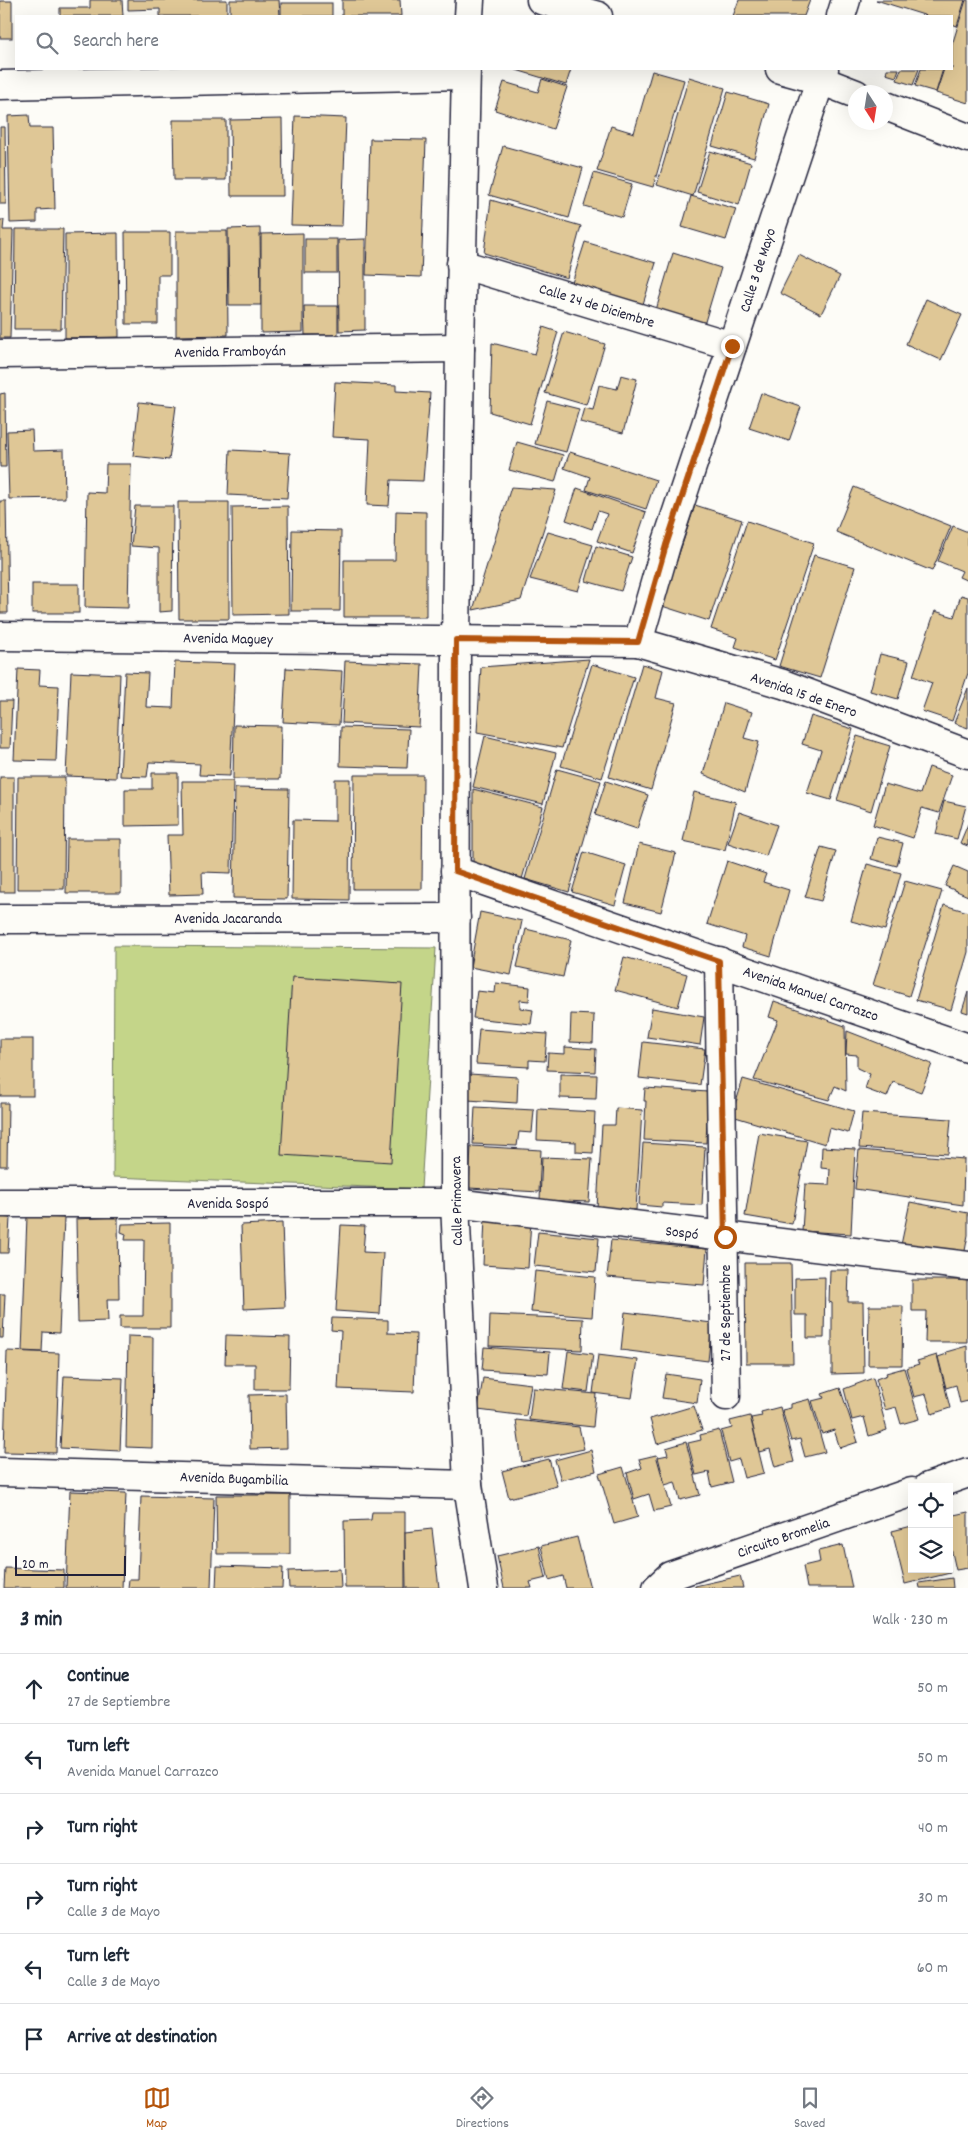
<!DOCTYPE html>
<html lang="en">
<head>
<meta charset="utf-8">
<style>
	:root { --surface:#fff; --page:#f2f2f3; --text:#1f2937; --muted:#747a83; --line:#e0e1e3; --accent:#b45309 }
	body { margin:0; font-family:Dekko,sans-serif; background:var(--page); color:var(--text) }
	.controls { position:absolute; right:15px; bottom:15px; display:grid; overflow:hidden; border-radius:0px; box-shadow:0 5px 20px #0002 }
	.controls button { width:45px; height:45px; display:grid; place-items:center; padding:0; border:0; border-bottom:1px solid var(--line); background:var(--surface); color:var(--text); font:25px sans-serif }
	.compass { position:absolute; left:848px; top:85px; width:45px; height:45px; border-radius:50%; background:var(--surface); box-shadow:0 5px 20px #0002; rotate:168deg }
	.scale { position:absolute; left:15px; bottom:12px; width:111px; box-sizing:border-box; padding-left:5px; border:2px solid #22223b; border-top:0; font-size:14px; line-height:18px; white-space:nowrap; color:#22223b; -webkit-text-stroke:4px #fdfcf7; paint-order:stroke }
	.stop { position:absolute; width:15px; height:15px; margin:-11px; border:4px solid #b45309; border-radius:50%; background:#fff }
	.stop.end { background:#b45309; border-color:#fff; box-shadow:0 1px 5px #0008 }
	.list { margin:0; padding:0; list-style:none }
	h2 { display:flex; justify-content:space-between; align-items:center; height:65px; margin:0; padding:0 20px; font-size:21px }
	h2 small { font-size:16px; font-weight:400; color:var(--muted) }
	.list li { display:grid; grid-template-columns:32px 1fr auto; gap:15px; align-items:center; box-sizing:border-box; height:70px; padding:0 20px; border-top:1px solid var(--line) }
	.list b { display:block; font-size:19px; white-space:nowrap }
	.list p { margin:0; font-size:16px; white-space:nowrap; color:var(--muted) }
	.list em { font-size:16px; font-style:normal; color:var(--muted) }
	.icon { flex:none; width:28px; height:28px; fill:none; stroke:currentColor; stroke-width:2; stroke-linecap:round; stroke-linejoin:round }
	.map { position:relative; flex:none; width:968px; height:1588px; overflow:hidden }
	.search { position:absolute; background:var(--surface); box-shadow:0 5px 20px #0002; left:15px; right:15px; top:15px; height:55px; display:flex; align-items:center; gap:12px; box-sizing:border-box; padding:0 18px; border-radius:0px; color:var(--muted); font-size:19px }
	.sheet { height:485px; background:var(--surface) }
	nav { display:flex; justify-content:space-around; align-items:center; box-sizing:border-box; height:70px; border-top:1px solid var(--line); background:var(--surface); font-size:14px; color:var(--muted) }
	nav a { display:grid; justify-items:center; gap:2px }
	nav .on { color:var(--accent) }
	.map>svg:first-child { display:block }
</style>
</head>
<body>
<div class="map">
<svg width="968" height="1588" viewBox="0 0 968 1588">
	<rect width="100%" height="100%" fill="#fdfcf7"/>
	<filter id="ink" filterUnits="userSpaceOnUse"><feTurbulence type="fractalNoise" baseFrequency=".02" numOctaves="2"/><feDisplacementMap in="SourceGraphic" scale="10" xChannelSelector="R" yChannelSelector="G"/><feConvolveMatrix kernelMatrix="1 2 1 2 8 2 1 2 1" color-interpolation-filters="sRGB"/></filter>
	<g filter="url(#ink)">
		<!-- green -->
		<path fill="#c4d589" stroke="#737c62" d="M114,946L436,948L421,1189L113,1177Z"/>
		<!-- building -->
		<g fill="#dfc796" stroke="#22223b">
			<path d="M90,0H122L123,16H60V8H90Z"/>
			<path d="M128,0H227V16H160V9L128,10Z"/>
			<path d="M230,0H279L280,16H230Z"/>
			<path d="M342,0H400L401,16H342Z"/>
			<path d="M739,0H810L804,16H733Z"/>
			<path d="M876,0H965L957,26L952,24V16H927Z"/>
			<path d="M966,0H968V103L936,93L944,69H952V45Z"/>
			<rect x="0" y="1" width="12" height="37"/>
			<rect x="281" y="3" width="51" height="13"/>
			<path d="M513,69H571L566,85Z"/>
			<path d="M887,69H899L896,77L886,74Z"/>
			<path d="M901,69H919L913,85L897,80Z"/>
			<path d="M921,69H943L936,92L915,86Z"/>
			<path d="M652,71L684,80L653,187L597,171L611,126L634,133Z"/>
			<path d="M689,77L725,88L693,196L657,185Z"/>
			<path d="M542,79L567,87L553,129L495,110L504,82L538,92Z"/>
			<path d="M728,92L769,104L754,158L712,146Z"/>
			<path d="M29,115L30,128H53L55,209L37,210V222L10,223L8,116Z"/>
			<path d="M295,116L346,118L342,226L291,225Z"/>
			<path d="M282,119L283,196H231L230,120Z"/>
			<path d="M173,120H226V180H174Z"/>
			<path d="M0,127H5L6,204H0Z"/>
			<path d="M370,139L426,140L421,277L366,275Z"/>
			<path d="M503,146L583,168L569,218L489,195Z"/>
			<path d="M710,151L751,163L739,205L697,192Z"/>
			<path d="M594,173L632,184L622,217L584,206Z"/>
			<path d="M691,196L736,209L726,240L682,227Z"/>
			<path d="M491,200L581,226L567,278L484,253Z"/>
			<path d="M0,220H4L3,230H13L10,338H0Z"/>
			<path d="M260,228L261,305H229L228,229Z"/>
			<path d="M15,229H63L61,329H14Z"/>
			<path d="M176,231H227L228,335L176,336Z"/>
			<path d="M125,232H170V275H158V324H126Z"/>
			<path d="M118,233L119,337L65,338V234Z"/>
			<path d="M303,233V332L261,333V234Z"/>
			<rect x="305" y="239" width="32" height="34"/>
			<path d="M365,239V330L339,331L338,240Z"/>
			<path d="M585,242L656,263L643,304L572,283Z"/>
			<path d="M673,253L721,268L704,325L656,310Z"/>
			<path d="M799,255L840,276L821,314L780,293Z"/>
			<path d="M926,299L962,315L941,360L906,344Z"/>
			<path d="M304,306H338V335H305Z"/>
			<path d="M543,327L558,332L530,424L490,412L492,343L535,354Z"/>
			<path d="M564,332L605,344L586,405L545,393Z"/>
			<path d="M621,375L637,379L623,433L580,422L584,408L593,410L599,385L617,389Z"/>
			<path d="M335,382L396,385V391L430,393L423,481L391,480L389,506L367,505L370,439L332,437Z"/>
			<path d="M5,393L6,467H0V394Z"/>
			<path d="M761,393L801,407L789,441L749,428Z"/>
			<path d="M547,401L579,409L566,452L535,444Z"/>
			<path d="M139,402L176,406L169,460L133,456Z"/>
			<path d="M32,430L33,451L64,450L65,498L9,499L7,431Z"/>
			<path d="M517,442L563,455L555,482L509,470Z"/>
			<path d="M230,450L290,453L287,498L228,495Z"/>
			<path d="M570,452L656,480L646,509L586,490L590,477L564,468Z"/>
			<path d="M106,464H131L128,608L85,607L87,492L105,493Z"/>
			<path d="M511,487L556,490L521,600L473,610Z"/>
			<path d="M854,487L951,526L932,571L836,532Z"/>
			<path d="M577,488L646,512L632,553L597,541L607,514L598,511L592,529L566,520Z"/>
			<path d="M0,501H6L8,613H0Z"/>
			<path d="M178,502H229V619H179Z"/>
			<path d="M695,505L742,520L709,621L662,606Z"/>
			<path d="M135,506H173L172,611L159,612V548L131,546Z"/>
			<path d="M288,506L289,614L233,615L232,507Z"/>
			<path d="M396,511L426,512V617H344V560H395Z"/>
			<path d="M747,521L814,543L775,660L735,647L738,638L711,629Z"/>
			<path d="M953,526L968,532V581L959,577L962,571L938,561Z"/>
			<path d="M292,530L341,531L340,611H291Z"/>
			<path d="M548,532L593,545L578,591L530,579Z"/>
			<path d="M596,546L632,557L621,591L586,581Z"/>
			<path d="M814,555L855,567L820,678L779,666Z"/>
			<rect x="32" y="584" width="47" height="29"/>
			<path d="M961,595L968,597V673L952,721L922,711L932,683L913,676L935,611L954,617Z"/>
			<path d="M880,654L909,661L898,699L870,691Z"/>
			<path d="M589,659L562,748L477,732L481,667Z"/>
			<path d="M345,661L422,664L419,727L342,723Z"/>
			<path d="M175,662L235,664L230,776L199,775L200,764L149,762L147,777L120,776L125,672L148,673L146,707L173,708Z"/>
			<path d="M592,664L634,677L602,778L561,766Z"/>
			<path d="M642,664L663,670L656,698L676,703L651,790L609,777Z"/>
			<path d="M286,668L342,671L339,725L283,722Z"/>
			<path d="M18,669L40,670L39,685L59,686L56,761L14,760Z"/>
			<path d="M71,672L120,674L116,778L66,776Z"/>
			<path d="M968,688V728L954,723Z"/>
			<path d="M0,701H12L10,748H0Z"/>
			<path d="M724,703L752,712L744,738L759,742L745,792L703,774Z"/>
			<path d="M811,716L853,729L831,800L807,793L821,750L802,744Z"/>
			<path d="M234,725L281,726L280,779H233Z"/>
			<path d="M341,727L409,729L407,768L340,766Z"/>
			<path d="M485,736L556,753L543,804L473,787Z"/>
			<path d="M857,736L890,746L871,811L837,800Z"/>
			<path d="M929,767L952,775L939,813L922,808L913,838L873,825L885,784L920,794Z"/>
			<path d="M557,769L601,781L569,892L525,879Z"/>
			<path d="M152,773H178V825L125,826V789H152Z"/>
			<path d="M354,775H423L422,889H353Z"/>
			<rect x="0" y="777" width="14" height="115"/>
			<path d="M18,777H65L64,889H17Z"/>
			<path d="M335,779H350L349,900L292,899L293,820L335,821Z"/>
			<path d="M182,781H233L231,873L202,872L203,894L169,895L167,835H183Z"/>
			<path d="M606,781L648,795L637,829L595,815Z"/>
			<path d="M235,788L289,789L287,899L233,898Z"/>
			<path d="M473,789L543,807L522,879L473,865Z"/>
			<path d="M694,792L736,802L725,850L683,841Z"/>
			<path d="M944,801L966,806L957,839L936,834Z"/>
			<path d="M739,812L777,825L766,856L728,843Z"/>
			<path d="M968,824V846L960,843Z"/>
			<path d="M877,837L903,843L897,866L871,859Z"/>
			<path d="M67,839H121V893H66Z"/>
			<path d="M639,844L676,853L661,912L625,903Z"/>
			<path d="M821,847L836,851L821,901L805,897Z"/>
			<path d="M584,852L626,865L615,905L572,892Z"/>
			<path d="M727,861L766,874L763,882L789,890L771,956L742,947L745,936L707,924Z"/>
			<path d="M867,864L901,873L885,930L851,921Z"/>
			<path d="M954,866L968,872V896L945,886Z"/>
			<path d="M905,881L942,891L909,996L873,985Z"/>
			<path d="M944,905L968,912V952L951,1010L916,1000Z"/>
			<path d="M480,912L522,921L511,975L470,967Z"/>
			<path d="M526,929L571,940L563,977L517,967Z"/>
			<path d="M624,957L687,974L678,1007L615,990Z"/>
			<path d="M292,977L402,984L391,1162L281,1155Z"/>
			<path d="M496,983L530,987L529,1001L520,1000V1008L533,1010L531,1024L473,1018L477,991L495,993Z"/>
			<path d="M968,992V1013L962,1011Z"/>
			<path d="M774,1001L845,1026L846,1091L835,1086L829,1100L754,1080L778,1020L769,1017Z"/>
			<path d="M652,1008L704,1017L700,1045L647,1037Z"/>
			<path d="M571,1014L594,1015L593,1043L570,1042Z"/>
			<path d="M479,1029L547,1034L545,1061L529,1060V1067L476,1064Z"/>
			<path d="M847,1031L932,1064L921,1092L893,1082L887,1097L865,1089L870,1074L857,1068V1055L846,1054Z"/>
			<rect x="0" y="1039" width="33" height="57"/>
			<path d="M643,1042L705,1049L700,1085L639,1078Z"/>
			<path d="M565,1047L596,1049L595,1072L547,1070L548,1053L565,1054Z"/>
			<path d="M469,1074L518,1077L517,1103L467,1100Z"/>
			<path d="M560,1074L597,1075L596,1099L560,1098Z"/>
			<path d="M743,1079L854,1111L848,1133L829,1128L825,1144L732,1116Z"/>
			<path d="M645,1088L708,1092L706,1143L644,1140L646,1101H644Z"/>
			<path d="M0,1103H8L7,1166H0Z"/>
			<path d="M475,1107L534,1110L532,1133L519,1132L517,1146L473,1144Z"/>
			<path d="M616,1108L642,1110L636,1210L597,1208L602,1125H615Z"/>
			<path d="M538,1109L595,1112L593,1153L576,1152V1142L537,1140Z"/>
			<path d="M862,1113L951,1119L948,1154L859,1148Z"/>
			<path d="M759,1133L807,1141L792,1224L745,1216Z"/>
			<path d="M643,1143L705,1147L702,1205L662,1203V1207L639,1205Z"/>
			<path d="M471,1146L541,1150L539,1192L469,1188Z"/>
			<path d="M822,1147L855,1149L851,1234L802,1231L805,1184L829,1185L830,1169L821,1168Z"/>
			<path d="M859,1150L964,1159L963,1205L855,1189Z"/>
			<path d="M542,1157L592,1159L589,1202L540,1200Z"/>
			<path d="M910,1202L968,1213V1235L964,1256L901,1245Z"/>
			<path d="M27,1216L64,1218L59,1333L43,1332L42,1352L22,1351Z"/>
			<path d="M0,1217L10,1218L8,1253H0Z"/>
			<path d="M118,1217L119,1299H107L108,1321L78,1322L76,1219Z"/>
			<path d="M485,1217L531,1220L528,1268L483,1265Z"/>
			<path d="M170,1223V1328H120V1316H143L144,1240H125L126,1234L121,1232L122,1224Z"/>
			<path d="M282,1223L285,1307L244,1309L241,1225Z"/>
			<path d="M341,1225L365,1226L363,1252L383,1253L380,1314L336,1311Z"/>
			<path d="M538,1232L599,1238L596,1272L534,1266Z"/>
			<path d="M611,1240L707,1249L704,1285L607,1277Z"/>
			<path d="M745,1263H791L793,1363H746Z"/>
			<path d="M830,1270H849L848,1302H863L864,1373L832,1374V1303L829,1302Z"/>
			<path d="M535,1271L595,1277L592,1317L531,1312Z"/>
			<path d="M825,1277L824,1338H807V1315H795V1278Z"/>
			<path d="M912,1280H967V1342H925L926,1311H912Z"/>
			<path d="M0,1294H5L3,1338H0Z"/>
			<path d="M869,1306H903L902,1365H868Z"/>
			<path d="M625,1312L712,1323L708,1361L621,1350Z"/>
			<path d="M490,1315L583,1319L582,1350L489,1346Z"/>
			<path d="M332,1318L388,1320V1333L416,1334L414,1392L338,1389L341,1331L331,1330Z"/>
			<path d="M226,1335L290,1337L289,1389H255V1364H225Z"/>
			<path d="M128,1336L153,1337L152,1448L126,1447Z"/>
			<path d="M967,1346L968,1401L960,1403L956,1385L946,1388L938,1357L947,1354L946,1352Z"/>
			<path d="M484,1347L550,1352L548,1374L482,1370Z"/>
			<path d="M7,1351L59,1353L56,1453L4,1452Z"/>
			<path d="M568,1351L593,1354L588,1392L563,1389Z"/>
			<path d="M598,1355L638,1360L632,1398L593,1393Z"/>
			<path d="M937,1355L950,1408L932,1414L926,1394L914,1397L906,1368L919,1364L917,1361Z"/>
			<path d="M904,1368L919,1419L901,1424L896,1407L885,1410L876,1379L887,1375L886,1373Z"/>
			<path d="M666,1374L700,1379L697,1403L662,1398Z"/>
			<path d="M64,1376L123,1378L120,1451L60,1448Z"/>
			<path d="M483,1378L531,1384L526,1416L478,1410Z"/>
			<path d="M873,1378L887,1430L869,1436L864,1417L852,1420L844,1389Z"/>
			<path d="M533,1388L596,1394L593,1427L529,1420Z"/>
			<path d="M840,1388L858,1442L840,1448L834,1430L822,1434L812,1401L824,1398L822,1394Z"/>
			<path d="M286,1394L287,1448L250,1449L249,1395Z"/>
			<path d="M810,1399L825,1452L805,1457L800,1439L791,1441L782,1410L791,1408V1404Z"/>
			<path d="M694,1406L702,1430L657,1444L650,1419Z"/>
			<path d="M780,1407L794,1462L775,1467L770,1449L759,1452L751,1418L762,1416L761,1412Z"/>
			<path d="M750,1416L764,1473L744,1478L739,1459L729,1462L721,1431L732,1428L730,1421Z"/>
			<path d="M516,1420L579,1427L584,1449L522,1462Z"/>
			<path d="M719,1430L732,1482L712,1487L709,1472L696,1475L688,1443L701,1440L700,1435Z"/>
			<path d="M686,1442L700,1495L680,1500L675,1482L665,1485L658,1457L668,1455L666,1448Z"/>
			<path d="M591,1450L596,1471L561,1480L555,1460Z"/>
			<path d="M656,1455L671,1507L654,1511L649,1494L634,1499L627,1473L642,1468L639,1459Z"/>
			<path d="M549,1459L557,1486L509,1498L502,1471Z"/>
			<path d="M623,1467L638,1517L614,1524L599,1474Z"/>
			<path d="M70,1491L126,1493L122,1588H66Z"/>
			<path d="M216,1495H290V1554H217Z"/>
			<path d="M141,1496L214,1498L211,1588H128L129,1579H138Z"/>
			<path d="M372,1512H405V1588H345L344,1521L371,1520Z"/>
			<path d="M968,1512V1568L956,1570L949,1539V1516Z"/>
			<path d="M912,1526V1569L949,1568L950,1573L905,1584L892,1531Z"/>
			<path d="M432,1529L439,1588H406L405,1532Z"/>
			<path d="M577,1537L590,1588H566L563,1576L549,1580L541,1546Z"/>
			<path d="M843,1545L852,1588H807L803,1566L820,1562L818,1551Z"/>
			<path d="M539,1546L546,1578L530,1582L532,1588H504L497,1556Z"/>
			<path d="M217,1566L283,1568L282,1588H216Z"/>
			<path d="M5,1568L64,1570V1588H4Z"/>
			<path d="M340,1569L341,1588H289L288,1571Z"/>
			<path d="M740,1576L743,1588H695V1586Z"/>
			<path d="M952,1578L953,1588H920L919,1583Z"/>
		</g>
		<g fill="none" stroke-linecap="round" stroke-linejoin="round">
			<defs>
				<g id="minor">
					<path d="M541,0L598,16"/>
					<path d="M469,16L470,0"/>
					<path d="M841,16L846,0"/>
					<path d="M466,69L460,348L456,640L455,1203L468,1485L484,1588"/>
					<path d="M780,69L820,80L856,94"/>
					<path d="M0,85L465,75"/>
					<path d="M886,106L968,138"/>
					<path d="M461,264L732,346"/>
					<path d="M0,354L460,348"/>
					<path d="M0,636L638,642L783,684L968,754"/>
					<path d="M638,642L666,545L824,69"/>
					<path d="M455,871L968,1048"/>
					<path d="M0,919L456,918"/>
					<path d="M719,961L726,1396"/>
					<path d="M0,1203H455L968,1266"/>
					<path d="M0,1472L468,1485"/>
					<path d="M928,1487L968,1473"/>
					<path d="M657,1588L670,1576L912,1492"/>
				</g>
			</defs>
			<!-- minor casing -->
			<use href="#minor" stroke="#22223b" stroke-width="31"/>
			<!-- minor -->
			<use href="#minor" stroke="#fdfcf7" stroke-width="28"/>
		</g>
	</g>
	<g fill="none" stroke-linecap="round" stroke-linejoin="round" filter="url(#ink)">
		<!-- route -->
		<path stroke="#b45309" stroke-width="6" d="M725,1237L719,961L455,871L456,640L638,642L666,545L732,346"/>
	</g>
	<g text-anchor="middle" stroke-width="4.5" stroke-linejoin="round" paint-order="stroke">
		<!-- street labels -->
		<g font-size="15" fill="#22223b" stroke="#fdfcf7">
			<text transform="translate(757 270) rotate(-72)" y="5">Calle 3 de Mayo</text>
			<text transform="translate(597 305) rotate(17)" y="5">Calle 24 de Diciembre</text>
			<text transform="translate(230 351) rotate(-1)" y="5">Avenida Framboyán</text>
			<text transform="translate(228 638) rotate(1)" y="5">Avenida Maguey</text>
			<text transform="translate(804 694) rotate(19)" y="5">Avenida 15 de Enero</text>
			<text x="228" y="923">Avenida Jacaranda</text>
			<text transform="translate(811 993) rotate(19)" y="5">Avenida Manuel Carrazco</text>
			<text transform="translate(456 1201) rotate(-91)" y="5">Calle Primavera</text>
			<text x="228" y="1208">Avenida Sospó</text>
			<text transform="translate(682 1232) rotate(7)" y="5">Sospó</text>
			<text transform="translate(725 1313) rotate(-90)" y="5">27 de Septiembre</text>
			<text transform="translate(234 1478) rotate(2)" y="5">Avenida Bugambilia</text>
			<text transform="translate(783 1537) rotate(-19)" y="5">Circuito Bromelia</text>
		</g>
	</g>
</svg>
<div class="controls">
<button><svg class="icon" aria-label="locate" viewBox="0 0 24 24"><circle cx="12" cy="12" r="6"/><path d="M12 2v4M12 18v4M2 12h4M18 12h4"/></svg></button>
<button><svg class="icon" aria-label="layers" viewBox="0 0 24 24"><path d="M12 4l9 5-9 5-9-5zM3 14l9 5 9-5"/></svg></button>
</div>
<svg class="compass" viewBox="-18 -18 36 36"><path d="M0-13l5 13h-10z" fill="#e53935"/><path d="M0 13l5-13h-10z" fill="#747a83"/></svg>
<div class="scale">20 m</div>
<div class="stop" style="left:725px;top:1237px"></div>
<div class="stop end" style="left:732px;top:346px"></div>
<div class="search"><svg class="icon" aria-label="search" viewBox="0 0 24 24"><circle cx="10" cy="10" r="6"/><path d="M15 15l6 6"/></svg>Search here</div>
</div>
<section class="sheet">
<h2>3 min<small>Walk · 230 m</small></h2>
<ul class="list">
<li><svg class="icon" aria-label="ahead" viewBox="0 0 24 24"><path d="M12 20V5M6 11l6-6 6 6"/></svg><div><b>Continue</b><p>27 de Septiembre</p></div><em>50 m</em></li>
<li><svg class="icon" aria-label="left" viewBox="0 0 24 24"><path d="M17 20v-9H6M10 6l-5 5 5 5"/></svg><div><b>Turn left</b><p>Avenida Manuel Carrazco</p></div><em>50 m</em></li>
<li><svg class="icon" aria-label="right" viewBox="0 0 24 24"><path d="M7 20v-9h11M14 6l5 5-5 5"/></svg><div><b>Turn right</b></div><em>40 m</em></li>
<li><svg class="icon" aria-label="right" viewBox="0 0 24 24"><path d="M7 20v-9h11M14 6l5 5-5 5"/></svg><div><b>Turn right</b><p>Calle 3 de Mayo</p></div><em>30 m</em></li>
<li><svg class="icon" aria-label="left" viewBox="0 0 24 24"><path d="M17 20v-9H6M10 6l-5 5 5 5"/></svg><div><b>Turn left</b><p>Calle 3 de Mayo</p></div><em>60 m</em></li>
<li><svg class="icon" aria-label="arrive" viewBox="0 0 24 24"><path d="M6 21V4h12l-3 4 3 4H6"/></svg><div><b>Arrive at destination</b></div></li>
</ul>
</section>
<nav>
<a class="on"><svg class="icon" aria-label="map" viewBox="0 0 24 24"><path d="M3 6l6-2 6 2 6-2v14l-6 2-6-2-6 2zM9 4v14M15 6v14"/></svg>Map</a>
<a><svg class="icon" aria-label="directions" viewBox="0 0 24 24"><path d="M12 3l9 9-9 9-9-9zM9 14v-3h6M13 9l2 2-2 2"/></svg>Directions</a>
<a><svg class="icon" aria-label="saved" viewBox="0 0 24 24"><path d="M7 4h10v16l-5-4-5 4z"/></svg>Saved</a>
</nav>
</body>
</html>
